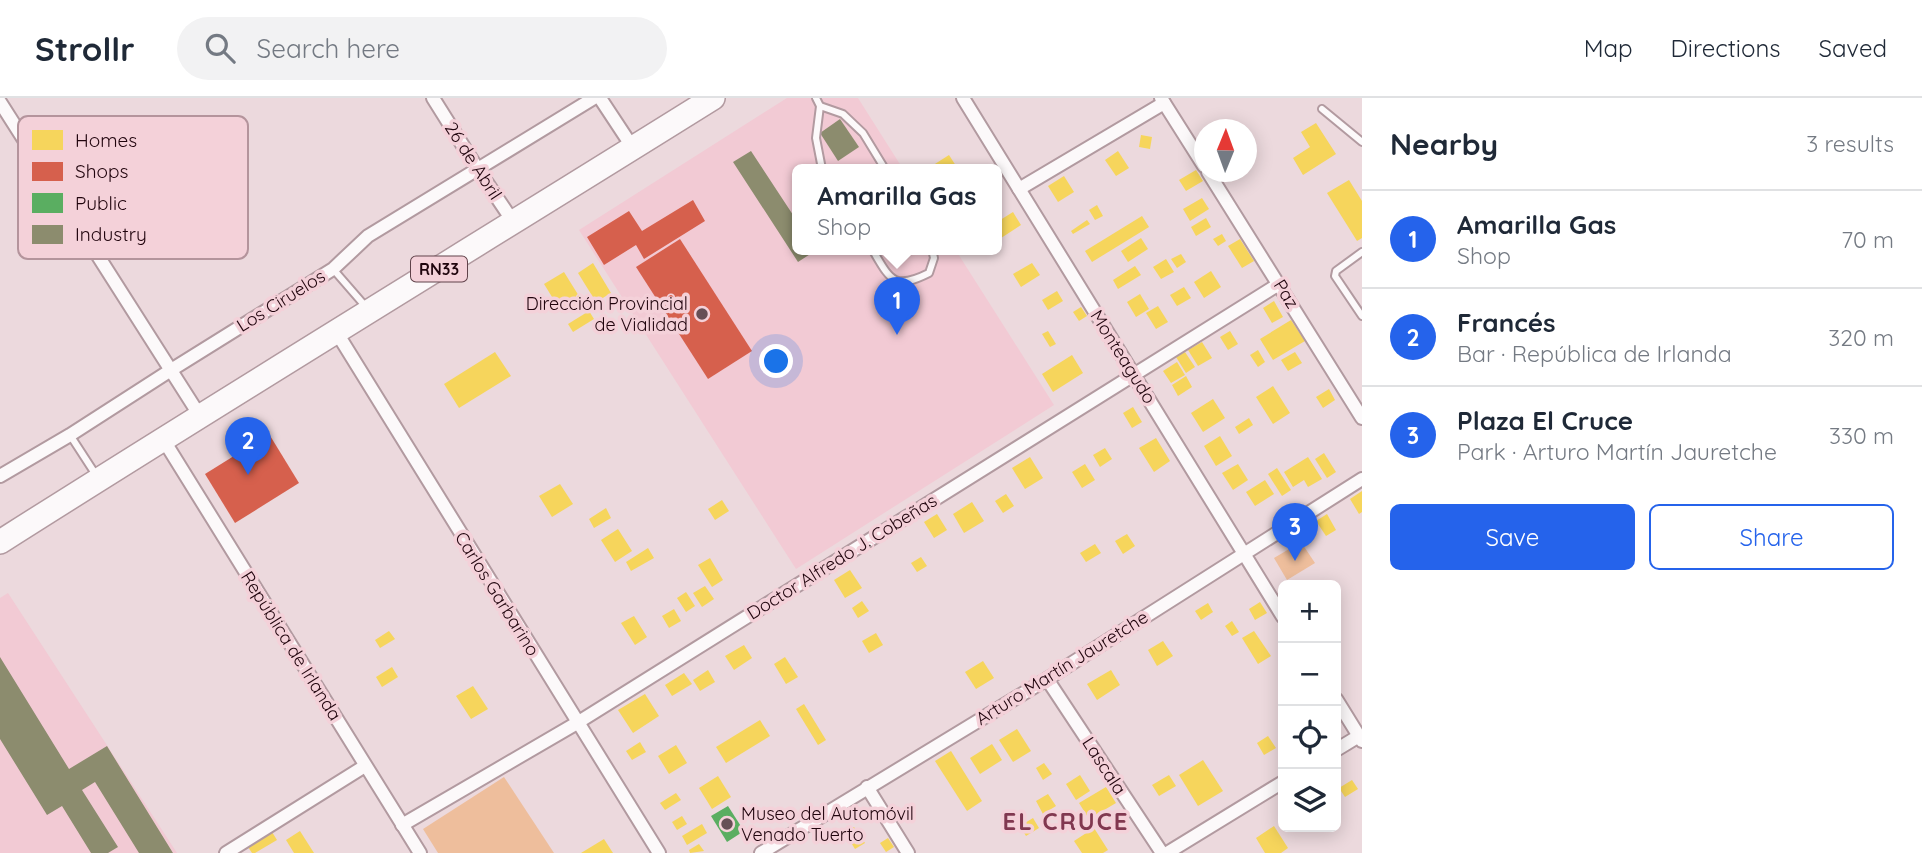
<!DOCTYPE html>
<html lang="en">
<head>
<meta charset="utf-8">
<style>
	:root { --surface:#fff; --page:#f2f2f3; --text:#1f2937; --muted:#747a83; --line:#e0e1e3; --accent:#2563eb }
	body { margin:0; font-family:Quicksand,sans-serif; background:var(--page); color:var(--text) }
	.controls { position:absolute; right:21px; bottom:21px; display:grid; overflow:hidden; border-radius:10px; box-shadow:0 4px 18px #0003 }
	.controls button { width:63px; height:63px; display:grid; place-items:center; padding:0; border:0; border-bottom:2px solid var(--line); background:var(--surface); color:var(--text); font:35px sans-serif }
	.compass { position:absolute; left:1194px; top:21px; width:63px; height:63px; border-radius:50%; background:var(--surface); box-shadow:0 4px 18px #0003; rotate:1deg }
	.you { position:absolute; left:777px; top:264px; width:24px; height:24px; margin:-18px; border:5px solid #fff; border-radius:50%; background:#1a73e8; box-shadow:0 0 0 10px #1a73e833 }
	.badge { display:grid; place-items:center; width:46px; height:46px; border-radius:50%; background:var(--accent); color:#fff; font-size:23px; font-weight:700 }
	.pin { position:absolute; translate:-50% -58px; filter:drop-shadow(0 2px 4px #0008) }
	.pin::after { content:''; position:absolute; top:37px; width:24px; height:21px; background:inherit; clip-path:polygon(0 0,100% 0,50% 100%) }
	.popup { position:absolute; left:792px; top:66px; width:210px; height:91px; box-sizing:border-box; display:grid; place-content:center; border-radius:10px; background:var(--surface); filter:drop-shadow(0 2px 5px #0005); font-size:23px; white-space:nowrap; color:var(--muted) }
	.popup b { font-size:26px; color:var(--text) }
	.popup::after { content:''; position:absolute; left:50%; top:100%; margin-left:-14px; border:14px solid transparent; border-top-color:var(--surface) }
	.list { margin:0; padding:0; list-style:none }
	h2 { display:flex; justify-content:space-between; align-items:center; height:91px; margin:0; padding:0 28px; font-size:30px }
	h2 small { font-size:23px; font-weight:400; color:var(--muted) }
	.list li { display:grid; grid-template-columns:46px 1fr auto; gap:21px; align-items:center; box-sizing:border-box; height:98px; padding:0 28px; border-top:2px solid var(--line) }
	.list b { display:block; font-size:26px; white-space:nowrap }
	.list p { margin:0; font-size:23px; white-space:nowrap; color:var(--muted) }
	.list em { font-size:23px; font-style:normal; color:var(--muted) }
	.actions { display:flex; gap:14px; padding:21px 28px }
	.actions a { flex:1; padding:16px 0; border:2px solid var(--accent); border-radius:10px; text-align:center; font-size:24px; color:var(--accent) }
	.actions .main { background:var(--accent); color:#fff }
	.icon { flex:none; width:38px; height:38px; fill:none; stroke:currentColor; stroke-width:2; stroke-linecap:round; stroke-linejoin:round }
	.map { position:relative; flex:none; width:1362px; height:755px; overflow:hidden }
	header { display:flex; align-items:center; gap:42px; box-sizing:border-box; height:98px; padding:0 35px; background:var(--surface); border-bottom:2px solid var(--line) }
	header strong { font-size:33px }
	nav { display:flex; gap:38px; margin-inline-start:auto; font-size:24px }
	.search { width:490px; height:63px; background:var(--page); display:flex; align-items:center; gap:18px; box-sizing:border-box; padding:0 24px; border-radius:38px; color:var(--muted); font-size:26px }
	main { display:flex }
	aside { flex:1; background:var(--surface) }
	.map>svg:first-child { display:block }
</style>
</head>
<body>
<header>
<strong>Strollr</strong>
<div class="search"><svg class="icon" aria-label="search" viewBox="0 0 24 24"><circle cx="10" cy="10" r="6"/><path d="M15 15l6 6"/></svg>Search here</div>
<nav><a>Map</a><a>Directions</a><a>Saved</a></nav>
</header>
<main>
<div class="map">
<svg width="1362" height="755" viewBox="0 0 1362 755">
	<rect width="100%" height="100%" fill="#ecd9dd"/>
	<!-- built -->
	<g fill="#f2cad4">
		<path d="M787,0H858L903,71H797V151H955L1054,307L796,471L579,132Z"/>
		<path d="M8,495L177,755H0V500Z"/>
	</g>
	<!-- green -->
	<g fill="#eebe9c">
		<path d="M1301,444L1315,465L1287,482L1274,460Z"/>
		<path d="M504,679L554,755H438L423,731Z"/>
	</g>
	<!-- homes -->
	<g fill="#f6d55c">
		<path d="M1316,25L1336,56L1303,77L1293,60L1310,49L1301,34Z"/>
		<path d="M1141,37L1152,39L1150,51L1139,49Z"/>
		<path d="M1118,53L1129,70L1116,78L1105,62Z"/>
		<path d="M949,57L958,71H927Z"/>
		<path d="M1196,72L1203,83L1186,93L1179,82Z"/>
		<path d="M1064,78L1074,94L1058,104L1048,88Z"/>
		<path d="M1349,82L1362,103V140L1357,143L1327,95Z"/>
		<path d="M1202,100L1209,111L1190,123L1183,111Z"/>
		<path d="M1097,107L1103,118L1095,122L1089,112Z"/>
		<path d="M1013,114L1021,127L998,142L997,124Z"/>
		<path d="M1142,118L1149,129L1092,164L1085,153Z"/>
		<path d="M1206,120L1211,129L1196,138L1191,129Z"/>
		<path d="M1087,122L1090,126L1073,136L1071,133Z"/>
		<path d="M1222,136L1226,143L1218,148L1213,141Z"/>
		<path d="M1141,140L1148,151L1128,164L1121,153Z"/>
		<path d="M1240,141L1254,163L1242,170L1228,148Z"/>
		<path d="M1181,156L1186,164L1177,170L1171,161Z"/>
		<path d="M1166,161L1174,174L1161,181L1153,169Z"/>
		<path d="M593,165L611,195L596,204L578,175Z"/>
		<path d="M1032,165L1040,177L1021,189L1013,176Z"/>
		<path d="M1135,168L1141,177L1118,191L1113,182Z"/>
		<path d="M1211,173L1221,189L1204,200L1194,184Z"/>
		<path d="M564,174L582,203L562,215L544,186Z"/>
		<path d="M1184,189L1191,200L1177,208L1170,197Z"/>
		<path d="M1057,193L1063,203L1048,212L1042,202Z"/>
		<path d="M1140,196L1149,211L1136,219L1127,204Z"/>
		<path d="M1274,203L1283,219L1272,225L1263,210Z"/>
		<path d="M1158,208L1168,224L1156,231L1146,215Z"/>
		<path d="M1081,209L1087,218L1079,223L1073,214Z"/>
		<path d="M589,213L594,221L573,234L568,226Z"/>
		<path d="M1291,222L1305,243L1273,262L1260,241Z"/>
		<path d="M1048,233L1056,246L1050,249L1042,236Z"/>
		<path d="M1230,233L1238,246L1228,252L1220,239Z"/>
		<path d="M1202,244L1212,260L1198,268L1188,252Z"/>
		<path d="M1258,252L1265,264L1258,269L1250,257Z"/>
		<path d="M495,254L511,278L459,310L444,286Z"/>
		<path d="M1185,254L1195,269L1186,275L1176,259Z"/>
		<path d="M1295,254L1302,265L1288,273L1281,262Z"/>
		<path d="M1072,257L1083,275L1053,294L1042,276Z"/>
		<path d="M1177,264L1185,277L1171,285L1163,273Z"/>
		<path d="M1186,278L1192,289L1178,298L1172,287Z"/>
		<path d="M1273,288L1290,315L1273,326L1256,299Z"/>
		<path d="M1329,291L1335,302L1323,310L1316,299Z"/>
		<path d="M1213,301L1225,320L1203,334L1191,315Z"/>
		<path d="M1133,309L1142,324L1132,330L1123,315Z"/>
		<path d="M1249,320L1253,327L1239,336L1235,329Z"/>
		<path d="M1220,338L1232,358L1216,368L1204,348Z"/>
		<path d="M1156,340L1170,363L1154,374L1139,350Z"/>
		<path d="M1105,350L1112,361L1100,369L1093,357Z"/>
		<path d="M1324,355L1336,374L1327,380L1315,361Z"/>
		<path d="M1030,359L1043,380L1025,391L1012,370Z"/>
		<path d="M1308,359L1322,381L1308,389L1304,382L1293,389L1284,374Z"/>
		<path d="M1085,366L1095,382L1082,390L1072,374Z"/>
		<path d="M1238,366L1248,382L1233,392L1222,375Z"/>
		<path d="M1277,370L1291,392L1282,398L1268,376Z"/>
		<path d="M1265,382L1274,396L1255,408L1246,394Z"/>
		<path d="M560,386L573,406L552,419L539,398Z"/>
		<path d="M1362,393V414L1359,416L1350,401Z"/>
		<path d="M1006,396L1014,408L1003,415L995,403Z"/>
		<path d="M722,402L729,413L715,422L708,411Z"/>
		<path d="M972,404L984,423L964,435L953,416Z"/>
		<path d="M606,410L611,420L594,430L589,421Z"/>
		<path d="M937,416L947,432L934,440L924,424Z"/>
		<path d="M1327,416L1336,432L1326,438L1316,423Z"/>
		<path d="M618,431L632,453L615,464L601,442Z"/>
		<path d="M1127,436L1135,448L1123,456L1115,443Z"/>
		<path d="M1095,446L1101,455L1086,464L1080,455Z"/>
		<path d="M648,450L654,460L631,473L626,464Z"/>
		<path d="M921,459L927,468L917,474L911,465Z"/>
		<path d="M710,460L723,482L712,489L698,467Z"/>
		<path d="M850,472L862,490L845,500L834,482Z"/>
		<path d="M705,488L714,501L702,509L693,495Z"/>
		<path d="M686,494L695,508L686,514L677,500Z"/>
		<path d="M862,503L869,513L858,520L852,510Z"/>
		<path d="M1260,504L1267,515L1255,522L1249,511Z"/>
		<path d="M1208,505L1213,514L1201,522L1195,513Z"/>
		<path d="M674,511L681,523L669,530L662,518Z"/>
		<path d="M634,518L647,539L635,547L621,525Z"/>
		<path d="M1232,523L1239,534L1232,538L1225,528Z"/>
		<path d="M389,533L395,541L380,550L375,542Z"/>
		<path d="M1254,533L1271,558L1258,566L1242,540Z"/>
		<path d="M876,535L883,547L869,555L862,543Z"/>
		<path d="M1163,543L1173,558L1157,568L1148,552Z"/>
		<path d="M744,547L752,560L734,572L725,558Z"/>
		<path d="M785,559L798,579L786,586L774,566Z"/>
		<path d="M983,563L994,580L976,591L965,574Z"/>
		<path d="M392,569L398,579L382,589L376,579Z"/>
		<path d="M708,572L715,584L700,593L693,582Z"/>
		<path d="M1111,572L1120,587L1097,602L1087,586Z"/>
		<path d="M684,575L692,586L672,598L665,587Z"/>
		<path d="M473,588L488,611L471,621L456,598Z"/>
		<path d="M645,596L659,618L633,635L618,612Z"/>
		<path d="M804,606L826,642L818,647L796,611Z"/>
		<path d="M760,622L770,638L726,665L716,649Z"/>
		<path d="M1017,631L1031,653L1013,664L999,642Z"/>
		<path d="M1268,638L1276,650L1264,657L1257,645Z"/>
		<path d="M640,644L646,654L632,662L626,653Z"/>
		<path d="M992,646L1002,662L980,676L970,660Z"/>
		<path d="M676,647L687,665L669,676L658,658Z"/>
		<path d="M951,653L982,703L967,713L935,663Z"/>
		<path d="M1203,662L1223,693L1198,708L1179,677Z"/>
		<path d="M1044,665L1052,676L1043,682L1036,670Z"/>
		<path d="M1080,677L1090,693L1076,702L1066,686Z"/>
		<path d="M1169,677L1176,688L1159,698L1152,687Z"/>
		<path d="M718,678L731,699L712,711L699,690Z"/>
		<path d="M1352,682L1358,691L1345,699L1339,690Z"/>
		<path d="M1106,689L1116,705L1089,721L1079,705Z"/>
		<path d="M676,695L681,702L665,712L660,705Z"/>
		<path d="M1048,696L1056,708L1043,716L1036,703Z"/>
		<path d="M682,718L687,726L677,732L672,724Z"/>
		<path d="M1033,720L1039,730L1026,738L1020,728Z"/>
		<path d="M702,726L707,735L687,747L682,738Z"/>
		<path d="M1274,728L1288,750L1281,755H1265L1256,740Z"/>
		<path d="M854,729L865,745L855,751L845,735Z"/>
		<path d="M1094,730L1108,752L1103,755H1082L1074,743Z"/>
		<path d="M300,733L314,755H294L286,742Z"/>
		<path d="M272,734L277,742L255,755H252L248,749Z"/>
		<path d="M888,740L894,749L886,754L880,745Z"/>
		<path d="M604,741L613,755H581Z"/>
		<path d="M699,746L704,753L690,755L689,752Z"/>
	</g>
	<!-- shops -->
	<g fill="#d6604d">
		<path d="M693,102L705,123L644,161L636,147L604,167L587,139L629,113L642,133Z"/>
		<path d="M680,141L752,253L708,281L636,169Z"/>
		<path d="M269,336L299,385L235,425L205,376Z"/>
	</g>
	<!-- public -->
	<path fill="#5aae61" d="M728,708L744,733L727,744L711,718Z"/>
	<!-- industry -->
	<g fill="#8c8c6e">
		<path d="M840,21L859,49L838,63L820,35Z"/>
		<path d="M751,53L797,123V151H818L798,164L733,64Z"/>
		<path d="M0,559L69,671L107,648L173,755H139L95,684L82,692L118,749L108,755H91L62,708L47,717L0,641Z"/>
	</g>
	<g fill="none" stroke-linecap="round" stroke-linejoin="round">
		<defs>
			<g id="lane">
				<path d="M816,0L820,8L816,40L822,71"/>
				<path d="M820,8L843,16L863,35L885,71"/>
				<path d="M1322,11L1362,44"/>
				<path d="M872,151C890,181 893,193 929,175L934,160L932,151"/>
				<path d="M1362,154L1336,173L1335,178L1362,218"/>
				<path d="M333,171L366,209"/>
				<path d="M70,337L96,377"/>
			</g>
			<g id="street">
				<path d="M433,0L477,70L514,125"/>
				<path d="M600,0L633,50"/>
				<path d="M963,0L1283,519"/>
				<path d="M1161,0L1204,68"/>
				<path d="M0,4L200,318"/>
				<path d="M1208,74L1362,320"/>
				<path d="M1019,91L1164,5"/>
				<path d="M337,235L659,755"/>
				<path d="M163,341L420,755"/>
				<path d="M0,378L70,337L171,272L333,171L368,138L594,0"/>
				<path d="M1047,581L1162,755"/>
				<path d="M1336,601L1362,643"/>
				<path d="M1336,652L1359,638"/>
				<path d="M867,689L908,755"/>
				<path d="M402,727L577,625L1279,186"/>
				<path d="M226,755L365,668"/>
				<path d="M761,755L1047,581L1362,381"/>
				<path d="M1167,755L1283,684"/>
			</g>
			<path id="highway" d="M0,444C236,294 476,148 713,0"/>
		</defs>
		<!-- lane casing -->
		<use href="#lane" stroke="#b29aa0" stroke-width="10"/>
		<!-- street casing -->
		<use href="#street" stroke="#b29aa0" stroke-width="16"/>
		<!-- highway casing -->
		<use href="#highway" stroke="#b29aa0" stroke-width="26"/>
		<!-- lane -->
		<use href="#lane" stroke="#fcf9fa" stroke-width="6"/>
		<!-- street -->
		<use href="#street" stroke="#fcf9fa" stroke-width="12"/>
		<!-- highway -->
		<use href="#highway" stroke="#fcf9fa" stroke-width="23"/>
	</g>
	<!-- markers -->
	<g fill="#674f56" stroke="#f4d1d9" stroke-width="2.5">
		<circle cx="702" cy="216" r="7"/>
		<circle cx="727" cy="726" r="7"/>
	</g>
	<g text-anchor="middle" stroke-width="7" stroke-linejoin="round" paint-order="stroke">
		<!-- shield labels -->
		<rect fill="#f4d1d9" stroke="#60424a" stroke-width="2" x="411" y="158.5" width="56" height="25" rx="5"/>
		<g font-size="16" font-weight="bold" fill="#20040d">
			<text x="439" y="177">RN33</text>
		</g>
		<!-- street labels -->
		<g font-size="18" fill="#20040d" stroke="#f4d1d9">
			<text transform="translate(473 63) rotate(57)" y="6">26 de Abril</text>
			<text transform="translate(1286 196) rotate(58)" y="6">Paz</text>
			<text transform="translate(281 203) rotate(-32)" y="6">Los Ciruelos</text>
			<text transform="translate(1123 259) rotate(58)" y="6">Monteagudo</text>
			<text transform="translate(842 459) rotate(-32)" y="6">Doctor Alfredo J. Cobeñas</text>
			<text transform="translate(497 496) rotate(58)" y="6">Carlos Garbarino</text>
			<text transform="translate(291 548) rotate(58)" y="6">República de Irlanda</text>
			<text transform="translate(1062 570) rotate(-32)" y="6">Arturo Martín Jauretche</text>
			<text transform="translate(1104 668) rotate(57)" y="6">Lascala</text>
		</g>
		<!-- poi labels -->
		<g font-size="18" fill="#20040d" stroke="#f4d1d9" text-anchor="end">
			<text x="688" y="212">Dirección Provincial<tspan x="688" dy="21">de Vialidad</tspan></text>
			<text x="741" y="722" text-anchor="start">Museo del Automóvil<tspan x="741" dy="21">Venado Tuerto</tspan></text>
		</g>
		<!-- district labels -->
		<g font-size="24" font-weight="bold" letter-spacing="2" fill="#813850" stroke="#f4d1d9">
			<text x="1066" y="732">EL CRUCE</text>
		</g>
	</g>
	<!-- legend -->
	<rect x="18" y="18" width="230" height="143" rx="10" fill="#f4d1d9" stroke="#b4949c" stroke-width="2"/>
	<rect x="32" y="32" width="31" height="20" fill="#f6d55c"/>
	<rect x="32" y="64" width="31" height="19" fill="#d6604d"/>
	<rect x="32" y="95" width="31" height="20" fill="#5aae61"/>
	<rect x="32" y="127" width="31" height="19" fill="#8c8c6e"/>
	<g font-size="19" fill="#20040d">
		<text x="75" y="49">Homes</text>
		<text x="75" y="80">Shops</text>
		<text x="75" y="112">Public</text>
		<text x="75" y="143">Industry</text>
	</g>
</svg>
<div class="controls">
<button>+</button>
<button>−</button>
<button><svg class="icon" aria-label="locate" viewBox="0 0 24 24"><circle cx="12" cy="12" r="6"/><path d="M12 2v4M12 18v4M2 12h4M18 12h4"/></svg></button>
<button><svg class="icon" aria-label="layers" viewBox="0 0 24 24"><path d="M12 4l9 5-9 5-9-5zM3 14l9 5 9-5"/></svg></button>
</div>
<svg class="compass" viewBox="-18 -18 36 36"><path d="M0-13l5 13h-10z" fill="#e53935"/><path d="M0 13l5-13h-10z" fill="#747a83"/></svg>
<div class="you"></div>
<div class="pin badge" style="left:897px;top:237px">1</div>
<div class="popup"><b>Amarilla Gas</b>Shop</div>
<div class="pin badge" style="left:248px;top:377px">2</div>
<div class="pin badge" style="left:1295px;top:463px">3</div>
</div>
<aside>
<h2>Nearby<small>3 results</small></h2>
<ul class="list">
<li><span class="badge">1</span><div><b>Amarilla Gas</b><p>Shop</p></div><em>70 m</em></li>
<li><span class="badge">2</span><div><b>Francés</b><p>Bar · República de Irlanda</p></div><em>320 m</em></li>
<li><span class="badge">3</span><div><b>Plaza El Cruce</b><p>Park · Arturo Martín Jauretche</p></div><em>330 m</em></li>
</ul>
<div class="actions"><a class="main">Save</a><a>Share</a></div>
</aside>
</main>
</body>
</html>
